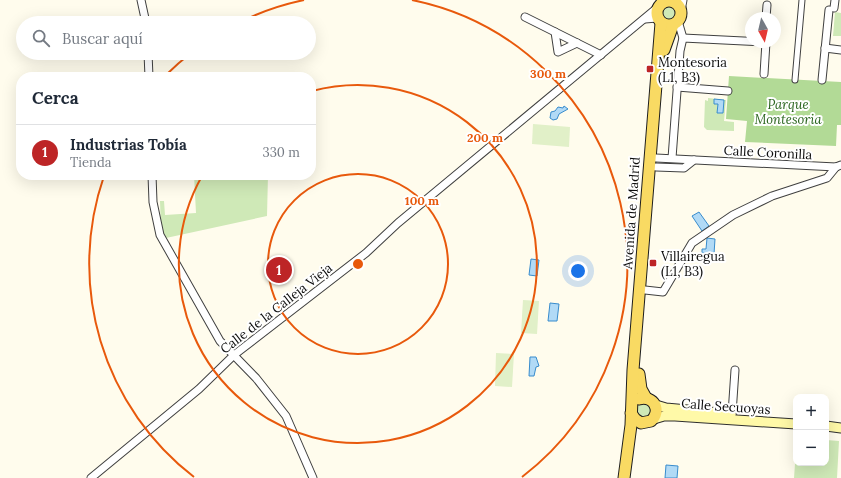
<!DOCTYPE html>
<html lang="es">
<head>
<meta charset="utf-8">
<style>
	:root { --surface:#fff; --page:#f6f6f7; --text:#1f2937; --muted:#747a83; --line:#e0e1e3; --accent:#bd2526 }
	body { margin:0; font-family:Lora,serif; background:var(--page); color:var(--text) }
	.controls { position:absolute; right:12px; bottom:12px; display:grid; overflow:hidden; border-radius:8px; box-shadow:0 4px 16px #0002 }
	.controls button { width:36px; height:36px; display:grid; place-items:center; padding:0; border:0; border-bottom:1px solid var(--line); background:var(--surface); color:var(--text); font:20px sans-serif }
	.compass { position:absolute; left:745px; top:12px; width:36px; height:36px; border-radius:50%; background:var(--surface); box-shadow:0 4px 16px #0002; rotate:172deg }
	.you { position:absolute; left:578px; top:271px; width:14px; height:14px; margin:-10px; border:3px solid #fff; border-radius:50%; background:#1a73e8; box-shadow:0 0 0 6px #1a73e833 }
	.badge { display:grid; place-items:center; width:26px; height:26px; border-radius:50%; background:var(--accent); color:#fff; font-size:13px; font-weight:700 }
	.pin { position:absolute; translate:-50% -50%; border:2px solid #fff; box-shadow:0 1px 4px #0006 }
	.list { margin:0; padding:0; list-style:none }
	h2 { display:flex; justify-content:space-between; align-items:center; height:52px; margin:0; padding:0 16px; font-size:17px }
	h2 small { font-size:13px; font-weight:400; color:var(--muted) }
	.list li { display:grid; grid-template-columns:26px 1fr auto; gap:12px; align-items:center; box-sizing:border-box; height:56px; padding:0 16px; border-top:1px solid var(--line) }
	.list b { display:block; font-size:15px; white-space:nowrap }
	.list p { margin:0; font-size:13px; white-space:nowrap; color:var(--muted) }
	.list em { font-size:13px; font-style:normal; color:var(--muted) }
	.icon { flex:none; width:22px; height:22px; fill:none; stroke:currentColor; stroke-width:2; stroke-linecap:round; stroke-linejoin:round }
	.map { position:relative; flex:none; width:841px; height:478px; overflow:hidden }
	.search { position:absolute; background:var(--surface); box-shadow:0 4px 16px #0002; left:16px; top:16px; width:300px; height:44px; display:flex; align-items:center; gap:10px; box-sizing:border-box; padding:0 14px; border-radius:22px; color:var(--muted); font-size:15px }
	.panel { position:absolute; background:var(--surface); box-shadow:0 4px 16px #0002; left:16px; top:72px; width:300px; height:108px; border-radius:16px }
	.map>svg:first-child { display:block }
</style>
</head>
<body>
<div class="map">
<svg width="841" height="478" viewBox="0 0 841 478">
	<rect width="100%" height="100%" fill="#fffced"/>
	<!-- green -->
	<g fill="#cfe9b7">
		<circle cx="669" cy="13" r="8"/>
		<path d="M835,12L841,13V36H833Z"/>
		<path d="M708,98L726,100L724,121L734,122V131L707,130L704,127L705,100L708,101Z"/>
		<path d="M194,175H268L267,216L166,238L161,228L160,201H164L165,215L196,213Z"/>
		<circle cx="644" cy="411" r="8"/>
		<path d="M826,440L839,441L837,478H794L796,450V463H826Z"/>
	</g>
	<!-- forest -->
	<path fill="#b2da96" d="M729,76L841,82V125H837L836,146L745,142L747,121L726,119Z"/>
	<!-- pitch -->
	<g fill="#e1f0c8">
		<path d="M533,124L570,127L569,147L532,144Z"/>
		<path d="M523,300L539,301L537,334L521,333Z"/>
		<path d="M496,353L514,354L512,387L495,386Z"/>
	</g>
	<!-- water -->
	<g fill="#b1daf6" stroke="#388ccd">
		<path d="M714,99L724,100L723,113H717L718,104H714Z"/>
		<path d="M564,106L568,109L559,114L557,119L553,120L550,118L551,112L555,111L558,107L563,108Z"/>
		<path d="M699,212L709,226L702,231L692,216Z"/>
		<path d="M707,238L715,239L714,254L702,253V249H706Z"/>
		<path d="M531,259L539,260L537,276L529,275Z"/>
		<path d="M550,303L559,304L557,321H548Z"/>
		<path d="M530,357H536L539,366L536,367L534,376H529Z"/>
		<path d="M666,465L678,466L677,478H665Z"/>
	</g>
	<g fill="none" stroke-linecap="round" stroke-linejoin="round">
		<defs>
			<path id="pedestrian" d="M795,80L802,0"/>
			<g id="minor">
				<path d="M141,0L146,23"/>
				<path d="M675,2L677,0"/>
				<path d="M834,8L835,0"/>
				<path d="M681,11L683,0"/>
				<path d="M525,17L601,55"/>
				<path d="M766,18L767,5"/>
				<path d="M645,19L657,18"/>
				<path d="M678,21L683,38"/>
				<path d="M555,32L558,52L577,43"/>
				<path d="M825,48L841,50"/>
				<path d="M148,53L149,77"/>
				<path d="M764,74L766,42"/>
				<path d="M822,80L829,10"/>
				<path d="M677,87L728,91"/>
				<path d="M656,158L836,167L841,165"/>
				<path d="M672,158L680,51L683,38L766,42"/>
				<path d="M656,167L684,168L694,160"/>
				<path d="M152,175L153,202L160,235L220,341L256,378L286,416L313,478"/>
				<path d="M645,290L663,292L692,243L733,215L772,196L827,178L836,167"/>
				<path d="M732,414L735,370"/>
				<path d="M91,478L199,389L234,355L366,253L398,223L657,8"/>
			</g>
			<g id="secondary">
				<path d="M656,405L666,408L731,414"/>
				<path d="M654,419L664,416H675L796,424"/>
				<path d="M826,426L841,428"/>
			</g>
			<g id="primary">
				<circle cx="669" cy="13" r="12"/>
				<path d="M664,50L673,25"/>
				<path d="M639,374L641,389L646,398"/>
				<path d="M631,413L635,419L641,423L651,421C662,411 654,395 639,399"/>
				<path d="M624,478L631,425L633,370L661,23"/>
			</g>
		</defs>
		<!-- pedestrian casing -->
		<use href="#pedestrian" stroke="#404040" stroke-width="7"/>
		<!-- minor casing -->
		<use href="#minor" stroke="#404040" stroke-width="9"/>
		<!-- secondary casing -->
		<use href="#secondary" stroke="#2f2f2f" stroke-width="11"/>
		<!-- primary casing -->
		<use href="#primary" stroke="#1e1e1e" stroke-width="13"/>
		<!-- pedestrian -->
		<use href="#pedestrian" stroke="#fff" stroke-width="5"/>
		<!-- minor -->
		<use href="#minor" stroke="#fff" stroke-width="7"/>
		<!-- secondary -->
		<use href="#secondary" stroke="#fff9a8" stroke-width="9"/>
		<!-- primary -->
		<use href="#primary" stroke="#f9da63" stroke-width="11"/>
	</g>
	<!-- distance rings -->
	<g fill="none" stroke="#e8590c" stroke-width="2">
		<circle cx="358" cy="264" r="90"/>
		<path d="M312 91A179 179 0 1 1 202 176"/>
		<path d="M194 477A269 269 0 0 1 104 176M166 75A269 269 0 0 1 191 53M240 22A269 269 0 0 1 304 0M412 0A269 269 0 0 1 522 477"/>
	</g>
	<!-- markers -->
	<g fill="#bd2526" stroke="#fff" stroke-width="1.5">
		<rect x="646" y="65" width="8" height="8" rx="2"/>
		<rect x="649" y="259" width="8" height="8" rx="2"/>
	</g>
	<g text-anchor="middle" stroke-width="4" stroke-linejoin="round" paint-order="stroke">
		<!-- poi labels -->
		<g font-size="13" fill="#0d0d0d" stroke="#fff" text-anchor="start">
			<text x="658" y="67">Montesoria<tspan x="658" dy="15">(L1, B3)</tspan></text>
			<text x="661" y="261">Villairegua<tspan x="661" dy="15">(L1, B3)</tspan></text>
		</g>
		<!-- park labels -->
		<g font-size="13" font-style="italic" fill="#29641d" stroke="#fff">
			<text x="788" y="109">Parque<tspan x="788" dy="15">Montesoria</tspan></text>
		</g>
		<!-- street labels -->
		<g font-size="13" fill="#0d0d0d" stroke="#fff">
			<text transform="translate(768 152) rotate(3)" y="5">Calle Coronilla</text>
			<text transform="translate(631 213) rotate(-86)" y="5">Avenida de Madrid</text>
			<text transform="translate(276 308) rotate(-38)" y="5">Calle de la Calleja Vieja</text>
			<text transform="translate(726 406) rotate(4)" y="5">Calle Secuoyas</text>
		</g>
	</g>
	<circle cx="358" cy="264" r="6" fill="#e8590c" stroke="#fff" stroke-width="2"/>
	<g font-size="12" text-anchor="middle" font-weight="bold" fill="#e8590c" stroke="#fff" stroke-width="4" stroke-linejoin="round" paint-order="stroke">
		<text x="548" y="78">300 m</text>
		<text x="485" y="142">200 m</text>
		<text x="422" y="205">100 m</text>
	</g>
</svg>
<div class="controls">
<button>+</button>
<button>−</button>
</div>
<svg class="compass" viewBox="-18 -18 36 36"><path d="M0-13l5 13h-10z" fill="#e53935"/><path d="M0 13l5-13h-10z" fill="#747a83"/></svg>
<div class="you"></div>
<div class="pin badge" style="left:279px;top:270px">1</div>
<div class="search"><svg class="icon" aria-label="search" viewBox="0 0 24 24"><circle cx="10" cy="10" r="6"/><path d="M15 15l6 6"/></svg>Buscar aquí</div>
<section class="panel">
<h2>Cerca<small></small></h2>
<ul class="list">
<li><span class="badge">1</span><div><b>Industrias Tobía</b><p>Tienda</p></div><em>330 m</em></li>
</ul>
</section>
</div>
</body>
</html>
